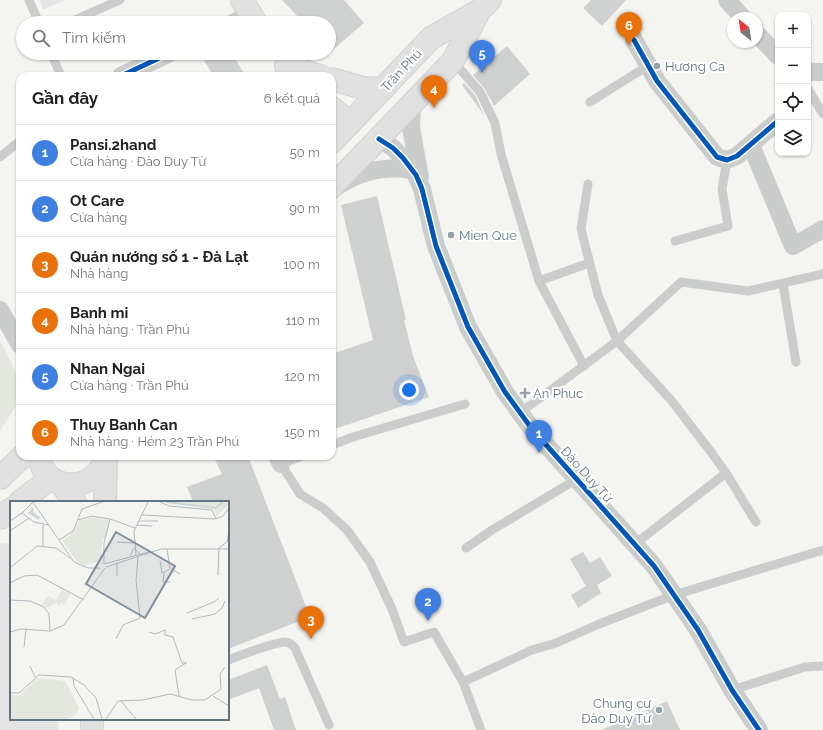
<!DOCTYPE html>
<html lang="vi">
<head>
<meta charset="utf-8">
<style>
	:root { --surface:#fff; --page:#f2f2f2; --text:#222; --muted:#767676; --line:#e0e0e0; --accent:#7c3aed }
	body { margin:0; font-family:Raleway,sans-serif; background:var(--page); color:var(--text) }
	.controls { position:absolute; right:12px; top:12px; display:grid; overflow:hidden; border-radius:8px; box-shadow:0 1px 3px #0004 }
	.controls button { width:36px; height:36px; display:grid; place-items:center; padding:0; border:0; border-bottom:1px solid var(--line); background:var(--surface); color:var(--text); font:20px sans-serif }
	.compass { position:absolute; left:727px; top:12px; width:36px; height:36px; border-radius:50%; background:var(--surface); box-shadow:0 1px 3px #0004; rotate:330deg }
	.you { position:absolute; left:409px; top:390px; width:14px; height:14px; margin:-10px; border:3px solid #fff; border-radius:50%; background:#1a73e8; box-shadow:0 0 0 6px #1a73e833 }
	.badge { display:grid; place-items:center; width:26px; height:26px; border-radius:50%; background:var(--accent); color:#fff; font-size:13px; font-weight:700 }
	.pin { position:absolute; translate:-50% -33px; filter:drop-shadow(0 1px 2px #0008) }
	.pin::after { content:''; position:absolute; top:21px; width:14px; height:12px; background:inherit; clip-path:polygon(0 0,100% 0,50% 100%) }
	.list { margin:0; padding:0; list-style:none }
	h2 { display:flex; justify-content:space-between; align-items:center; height:52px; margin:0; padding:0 16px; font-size:17px }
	h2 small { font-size:13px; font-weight:400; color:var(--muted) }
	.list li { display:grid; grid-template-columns:26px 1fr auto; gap:12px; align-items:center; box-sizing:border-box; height:56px; padding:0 16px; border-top:1px solid var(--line) }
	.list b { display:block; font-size:15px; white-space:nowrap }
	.list p { margin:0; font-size:13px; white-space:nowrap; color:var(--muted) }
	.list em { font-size:13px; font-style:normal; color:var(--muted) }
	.icon { flex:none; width:22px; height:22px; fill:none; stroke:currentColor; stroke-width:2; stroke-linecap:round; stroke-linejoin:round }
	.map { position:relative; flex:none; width:823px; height:730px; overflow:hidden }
	.search { position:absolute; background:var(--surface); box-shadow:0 1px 3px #0004; left:16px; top:16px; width:320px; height:44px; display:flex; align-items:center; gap:10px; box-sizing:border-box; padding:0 14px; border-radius:22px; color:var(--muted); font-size:15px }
	.panel { position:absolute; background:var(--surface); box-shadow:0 1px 3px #0004; left:16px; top:72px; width:320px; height:388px; border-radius:12px }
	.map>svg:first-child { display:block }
</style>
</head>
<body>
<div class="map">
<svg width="823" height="730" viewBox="0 0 823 730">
	<rect width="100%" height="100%" fill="#f4f4f1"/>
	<!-- built -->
	<g fill="#e4e5e4">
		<path d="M40,0H65L43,10Z"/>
		<path d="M0,543L11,544V719H59L58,730H0Z"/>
	</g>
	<!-- green -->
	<path fill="#e3e7df" d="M0,341C7,353 24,386 19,399C16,408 5,422 0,431Z"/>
	<!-- building -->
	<g fill="#cfd0d0">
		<path d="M282,0H344L364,23L329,53V23H304Z"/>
		<path d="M591,0H626L602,26L583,8Z"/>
		<path d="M507,46L530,74L494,106L485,89L473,75Z"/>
		<path d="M216,53H231L246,76H214L204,61Z"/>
		<path d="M464,83L475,95L484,115L462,85Z"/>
		<path d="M377,196L406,320H404L413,356L429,397L332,430V354L373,340L341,205Z"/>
		<path d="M213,456H248L310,617L228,649V502H193L187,487L222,474Z"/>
		<path d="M583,552L590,563L600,557L612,576L597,585L601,593L578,608L571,595L586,586L570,559Z"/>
		<path d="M267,665L280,699L285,697L296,730H274L259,688L228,700V680Z"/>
		<path d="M667,701L680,730H601Z"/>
	</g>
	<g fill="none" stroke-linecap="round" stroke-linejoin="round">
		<defs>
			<g id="secondary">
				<path d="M242,0L256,23"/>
				<path d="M286,66L320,76"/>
				<path d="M332,79L363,88L383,89"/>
				<path d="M332,108L350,123"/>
				<path d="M60,483L75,502"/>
				<path d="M105,502L106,456"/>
				<path d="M92,730V719"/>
			</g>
			<g id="primary">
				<path d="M332,142L431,38L480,10"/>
				<path d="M332,187L453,61L480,10L490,0"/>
				<path d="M39,456C44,494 97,494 106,456"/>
				<path d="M0,478L23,456"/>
				<path d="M20,502L51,478"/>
				<path d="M0,518L11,509"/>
			</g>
		</defs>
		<!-- secondary casing -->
		<use href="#secondary" stroke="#d0d2d1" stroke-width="24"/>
		<!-- primary casing -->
		<use href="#primary" stroke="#d1d2d1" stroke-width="24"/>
		<!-- lane -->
		<g stroke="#cbcdcd" stroke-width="9">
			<path d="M29,0L39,23"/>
			<path d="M68,23L120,0"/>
			<path d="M51,53L61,76"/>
			<path d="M453,61L480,92L495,123L501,154L539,281L584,366"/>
			<path d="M808,89L823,114"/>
			<path d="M590,102L649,65"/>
			<path d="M0,157L20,141"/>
			<path d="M588,184L581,229L598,295L617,341L671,400L711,452L726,473L756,522"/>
			<path d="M675,241L728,226L722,189L727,160"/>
			<path d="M539,281L589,263"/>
			<path d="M783,284L796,362"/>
			<path d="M521,412L617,341L681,282L748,291L823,274"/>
			<path d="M332,445L353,437L465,404"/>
			<path d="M302,456L281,464L300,494L323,508L347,530L370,562L392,609L404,642L434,632L463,682L481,730"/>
			<path d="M635,544L726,473"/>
			<path d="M466,548L492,530L577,479"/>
			<path d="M228,660C242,655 271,643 285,642C290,642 292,645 295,648L329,725"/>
			<path d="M463,682L532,650L556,643L599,624L674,595L823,550"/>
			<path d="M732,690L805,667L823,666"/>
		</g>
		<!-- street -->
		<g stroke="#cbcdcd" stroke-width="18">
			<path d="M727,0L743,18"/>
			<path d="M233,23L250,15"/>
			<path d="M757,34L778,56"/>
			<path d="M634,40L657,81L717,157L727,160L737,156L778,121"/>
			<path d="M808,71L814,72H823"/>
			<path d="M121,76L170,53"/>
			<path d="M412,104L411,128L420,177"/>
			<path d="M379,139L393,148L403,158L416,175L422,189L436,246L468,327L505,392L532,429L654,566L698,630L732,690L759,730"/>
			<path d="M751,145L793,246L823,229"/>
			<path d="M339,185C364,170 384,166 412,170"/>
			<path d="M0,310L20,345"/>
			<path d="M277,456L281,464"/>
		</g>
		<!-- secondary -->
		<use href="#secondary" stroke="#e0e0e0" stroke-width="22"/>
		<!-- primary -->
		<use href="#primary" stroke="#e0e0e0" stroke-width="22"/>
		<defs>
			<g id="cycleway">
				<path d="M634,40L657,81L717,157L727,160L737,156L778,121"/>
				<path d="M121,76L170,53"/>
				<path d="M379,139L393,148L403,158L416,175L422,189L436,246L468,327L505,392L532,429L654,566L698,630L732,690L759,730"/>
			</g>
		</defs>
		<!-- cycleway casing -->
		<use href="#cycleway" stroke="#fff" stroke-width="8"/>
		<!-- cycleway -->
		<use href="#cycleway" stroke="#0057b8" stroke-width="5"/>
	</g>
	<!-- markers -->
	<g fill="#95a1aa" stroke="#fff" stroke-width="1.5">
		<circle cx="657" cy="66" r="4"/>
		<circle cx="451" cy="235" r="4"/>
		<path d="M523 387h4v4h4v4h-4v4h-4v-4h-4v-4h4z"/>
		<circle cx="659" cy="710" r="4"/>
	</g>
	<g text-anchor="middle" stroke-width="4" stroke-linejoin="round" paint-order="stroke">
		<!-- poi labels -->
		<g font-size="13" fill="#627483" stroke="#fff" text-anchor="start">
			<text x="665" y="71">Hương Ca</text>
			<text x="459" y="240">Mien Que</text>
			<text x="533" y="398">An Phuc</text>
			<text x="651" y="708" text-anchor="end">Chung cư<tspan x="651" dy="15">Đào Duy Từ</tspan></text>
		</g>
		<!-- street labels -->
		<g font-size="13" fill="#627483" stroke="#fff">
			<text transform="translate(401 70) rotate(-47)" y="5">Trần Phú</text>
			<text transform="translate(587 474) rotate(48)" y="5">Đào Duy Từ</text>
		</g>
	</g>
	<!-- overview -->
	<g transform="translate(10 501)">
		<rect width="219" height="219" fill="#f4f4f1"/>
		<path d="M158,1H219V3L207,15L203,6ZM81,16L99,19L96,35L92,40L91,60L74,64L66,60L52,39L60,34L69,20ZM52,89L60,93L54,104L51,102L49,106L46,101L37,107L32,103L38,95L46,99ZM27,177L55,180L69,207L66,214L57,218H0V194H10Z" fill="#e3e7df"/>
		<path d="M23,6L24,12L30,16L29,19L18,12Z" fill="#cdd5d8"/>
		<path fill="none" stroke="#cdd5d8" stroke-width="2" d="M156,1L205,7L213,1"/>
		<path fill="none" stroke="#b1b9be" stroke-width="1" d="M23,1L64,61L78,67H90M23,1L12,12L24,21L38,24M150,1L159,5L202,9L206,18M132,14L205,18L213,15L219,7M100,18L125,27M68,19L82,15L100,18L94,42V63M0,20L12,12M129,20H148M33,24V45M127,24L142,25M0,30L19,17M218,38L219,20M49,39L63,30L72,8L92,1M107,41L124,42M157,48L160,67L170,73M126,54L124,30L138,1M120,55L124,47L130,53M150,60L152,72L160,68M107,62V75M94,63L139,51M96,66L151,48H219M0,67L27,45L46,47L60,57M154,72L153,81H160M208,74L209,47L217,41L218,37M0,82L14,75L27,74L74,99M0,99L20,100L34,106L39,113L40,130M177,112L204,101L209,97M182,118L205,113L212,107L215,100M0,131L11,128L40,130L54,124L95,67M139,131L145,133L155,129V134L163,136L172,162H177M106,138L113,124L130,117L126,79L128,56M14,146L16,128M20,165L25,176M63,177L64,185L84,218M0,192H9L29,174L61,176L74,184L86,197L92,218M169,195L165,169L176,162M203,195L219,205M111,200L126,218M96,218L108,200L133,199L160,193L182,199H195L211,188L210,173L215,166"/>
		<path fill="#818f9a" fill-opacity="0.15" stroke="#818f9a" stroke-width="2" d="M106,31L165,65L135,117L76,83Z"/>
		<rect width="219" height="219" fill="none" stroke="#627483" stroke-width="2"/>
	</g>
</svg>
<div class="controls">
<button>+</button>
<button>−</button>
<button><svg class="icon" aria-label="locate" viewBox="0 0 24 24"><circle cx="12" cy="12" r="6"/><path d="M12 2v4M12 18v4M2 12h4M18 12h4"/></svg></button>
<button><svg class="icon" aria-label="layers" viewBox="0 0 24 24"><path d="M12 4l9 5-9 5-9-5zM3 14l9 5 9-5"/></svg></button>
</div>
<svg class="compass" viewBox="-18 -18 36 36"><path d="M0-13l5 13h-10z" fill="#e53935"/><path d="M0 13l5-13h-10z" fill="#767676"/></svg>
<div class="you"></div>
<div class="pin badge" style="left:539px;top:453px;background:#3f7fe0">1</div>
<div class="pin badge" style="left:428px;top:621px;background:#3f7fe0">2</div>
<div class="pin badge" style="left:311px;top:639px;background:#e8710a">3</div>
<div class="pin badge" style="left:434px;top:108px;background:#e8710a">4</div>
<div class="pin badge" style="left:482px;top:73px;background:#3f7fe0">5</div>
<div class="pin badge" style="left:629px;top:45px;background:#e8710a">6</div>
<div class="search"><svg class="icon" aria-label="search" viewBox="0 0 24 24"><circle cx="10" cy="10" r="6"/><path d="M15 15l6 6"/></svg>Tìm kiếm</div>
<section class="panel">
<h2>Gần đây<small>6 kết quả</small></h2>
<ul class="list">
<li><span class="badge" style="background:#3f7fe0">1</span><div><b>Pansi.2hand</b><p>Cửa hàng · Đào Duy Từ</p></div><em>50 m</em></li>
<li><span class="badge" style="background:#3f7fe0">2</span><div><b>Ot Care</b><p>Cửa hàng</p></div><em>90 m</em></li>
<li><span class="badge" style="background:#e8710a">3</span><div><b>Quán nướng số 1 - Đà Lạt</b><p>Nhà hàng</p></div><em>100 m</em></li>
<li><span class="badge" style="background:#e8710a">4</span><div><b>Banh mi</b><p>Nhà hàng · Trần Phú</p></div><em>110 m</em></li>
<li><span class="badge" style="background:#3f7fe0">5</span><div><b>Nhan Ngai</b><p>Cửa hàng · Trần Phú</p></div><em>120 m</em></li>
<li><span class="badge" style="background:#e8710a">6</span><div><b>Thuy Banh Can</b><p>Nhà hàng · Hẻm 23 Trần Phú</p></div><em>150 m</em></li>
</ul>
</section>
</div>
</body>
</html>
